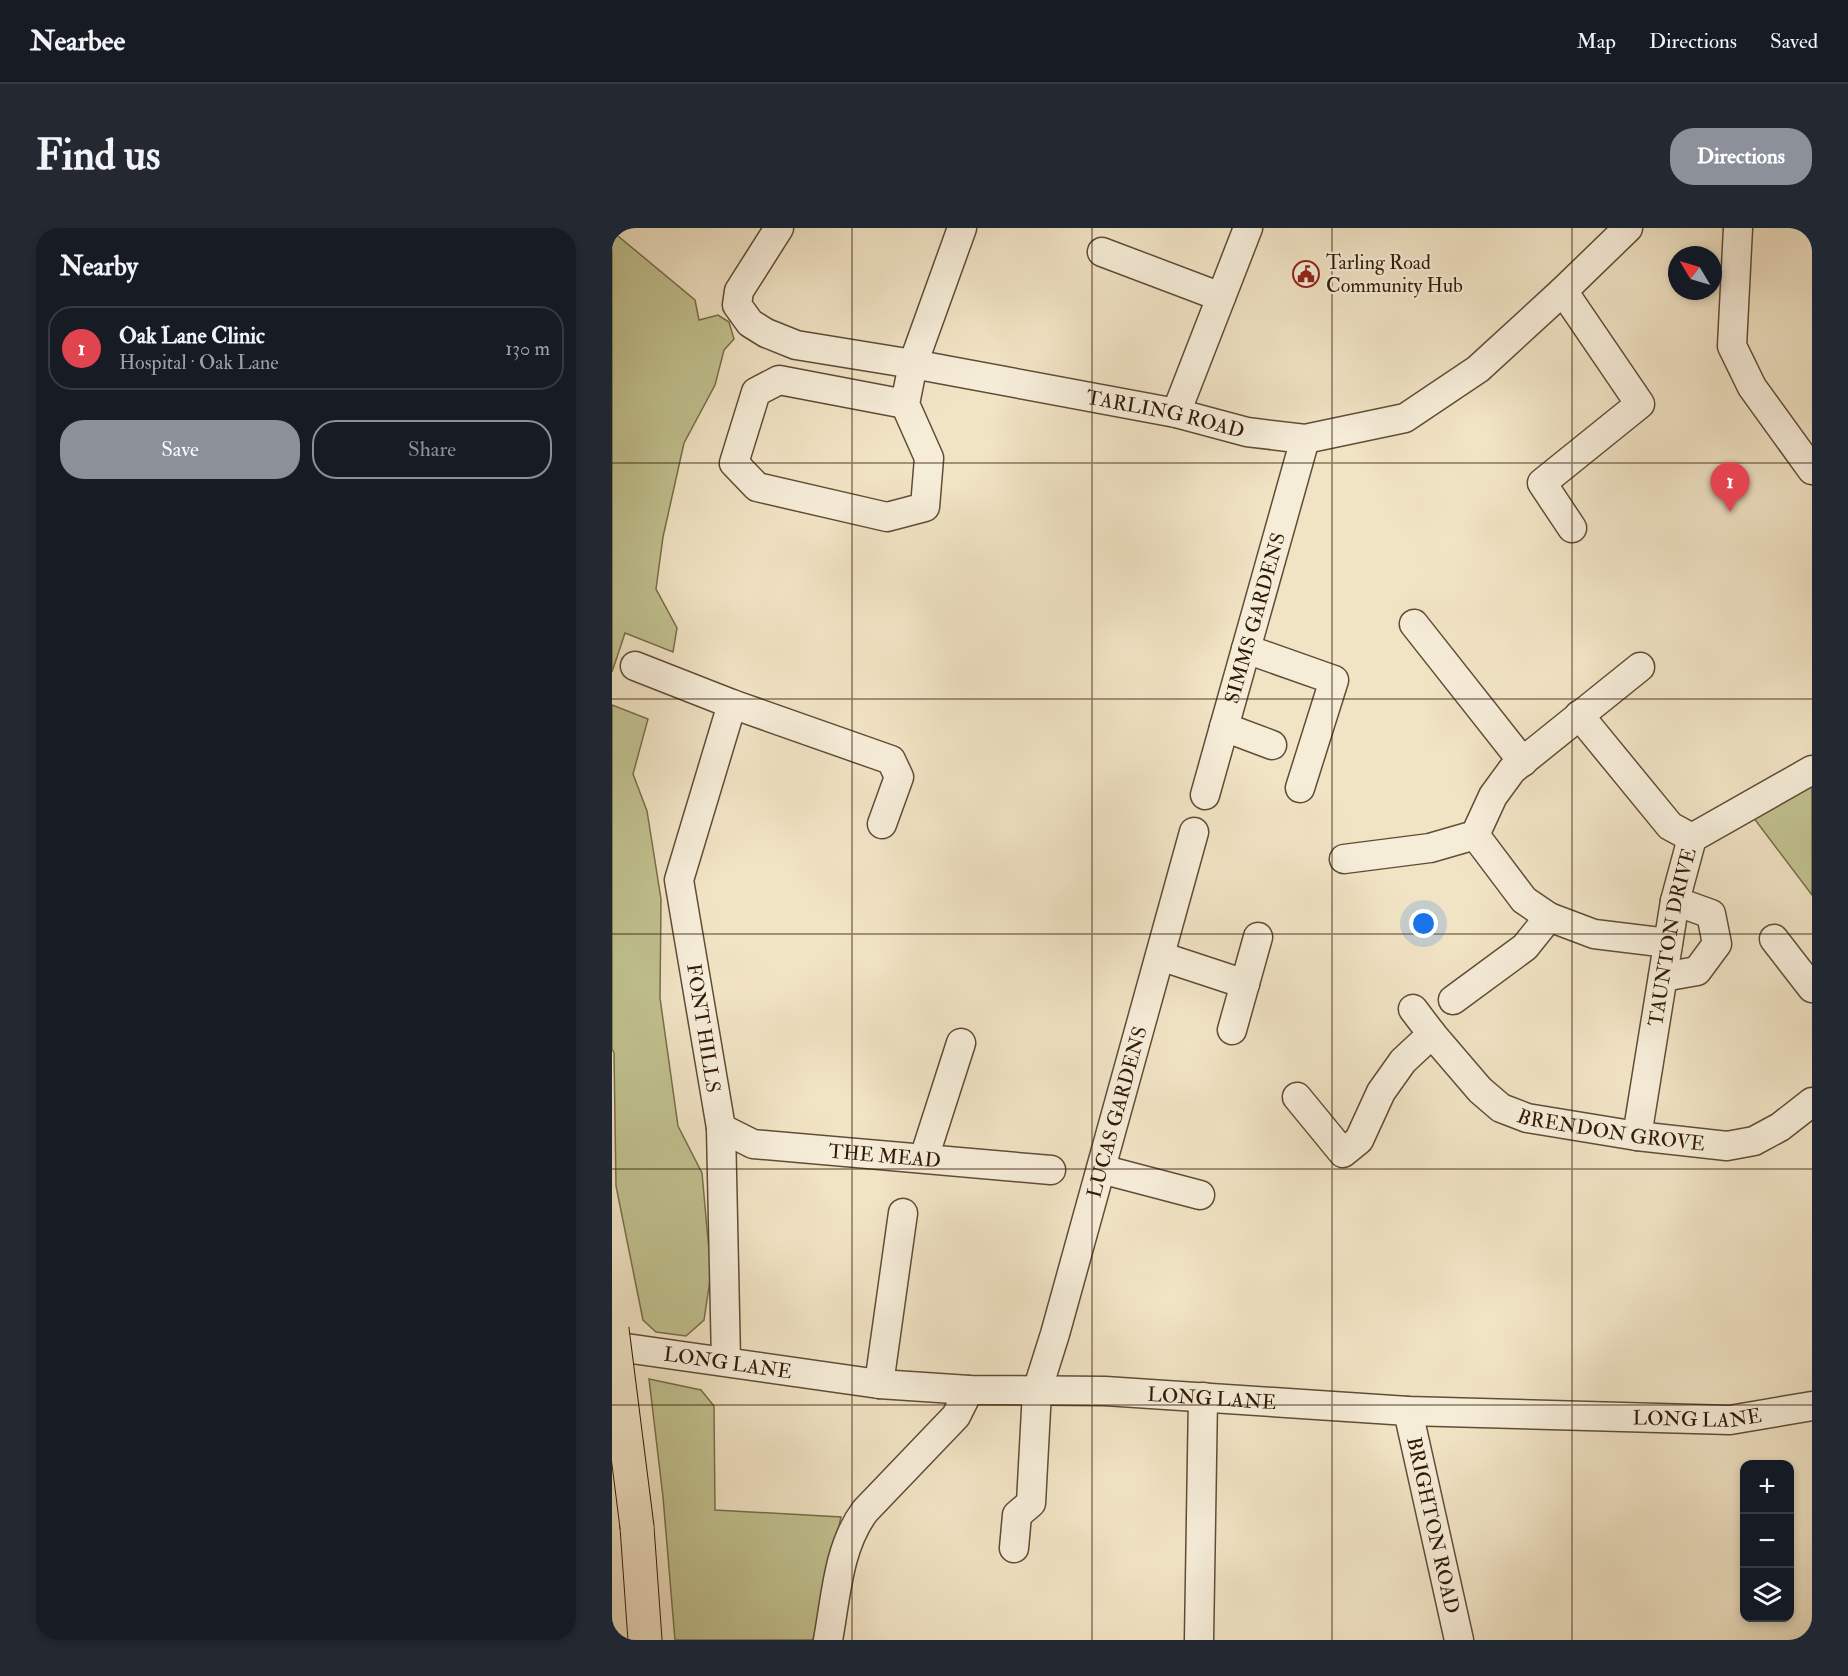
<!DOCTYPE html>
<html lang="en">
<head>
<meta charset="utf-8">
<style>
	:root { --surface:#171b24; --page:#242831; --text:#f1f3f6; --muted:#9ea1a6; --line:#363941; --accent:#8c9099 }
	body { margin:0; font-family:"IM FELL Double Pica",serif; background:var(--page); color:var(--text) }
	.controls { position:absolute; right:18px; bottom:18px; display:grid; overflow:hidden; border-radius:12px; box-shadow:0 3px 9px #0003 }
	.controls button { width:54px; height:54px; display:grid; place-items:center; padding:0; border:0; border-bottom:2px solid var(--line); background:var(--surface); color:var(--text); font:30px sans-serif }
	.compass { position:absolute; left:1056px; top:18px; width:54px; height:54px; border-radius:50%; background:var(--surface); box-shadow:0 3px 9px #0003; rotate:308deg }
	.you { position:absolute; left:812px; top:696px; width:21px; height:21px; margin:-15px; border:4px solid #fff; border-radius:50%; background:#1a73e8; box-shadow:0 0 0 9px #1a73e833 }
	.badge { display:grid; place-items:center; width:39px; height:39px; border-radius:50%; background:var(--accent); color:#fff; font-size:20px; font-weight:700 }
	.pin { position:absolute; translate:-50% -50px; filter:drop-shadow(0 2px 3px #0008) }
	.pin::after { content:''; position:absolute; top:32px; width:21px; height:18px; background:inherit; clip-path:polygon(0 0,100% 0,50% 100%) }
	.list { margin:0; padding:0; list-style:none }
	h2 { display:flex; justify-content:space-between; align-items:center; height:78px; margin:0; padding:0 24px; font-size:26px }
	h2 small { font-size:20px; font-weight:400; color:var(--muted) }
	.list li { display:grid; grid-template-columns:39px 1fr auto; gap:18px; align-items:center; box-sizing:border-box; height:84px; margin:0 12px 12px; padding:0 12px; border:2px solid var(--line); border-radius:24px }
	.list b { display:block; font-size:22px; white-space:nowrap }
	.list p { margin:0; font-size:20px; white-space:nowrap; color:var(--muted) }
	.list em { font-size:20px; font-style:normal; color:var(--muted) }
	.actions { display:flex; gap:12px; padding:18px 24px }
	.actions a { flex:1; padding:14px 0; border:2px solid var(--accent); border-radius:24px; text-align:center; font-size:21px; color:var(--accent) }
	.actions .main { background:var(--accent); color:#fff }
	.icon { flex:none; width:33px; height:33px; fill:none; stroke:currentColor; stroke-width:2; stroke-linecap:round; stroke-linejoin:round }
	.map { position:relative; flex:none; width:1200px; height:1412px; overflow:hidden; border-radius:24px }
	header { display:flex; align-items:center; gap:36px; box-sizing:border-box; height:84px; padding:0 30px; background:var(--surface); border-bottom:2px solid var(--line) }
	header strong { font-size:28px }
	nav { display:flex; gap:33px; margin-inline-start:auto; font-size:21px }
	.intro { display:flex; align-items:center; justify-content:space-between; box-sizing:border-box; height:144px; padding:0 36px }
	h1 { margin:0; font-size:42px }
	.button { padding:15px 27px; border-radius:24px; background:var(--accent); color:#fff; font-size:21px; font-weight:700 }
	main { display:flex; gap:36px; padding:0 36px }
	aside { flex:1; background:var(--surface); border-radius:24px; box-shadow:0 3px 9px #0003 }
	.map>svg:first-child { display:block }
</style>
</head>
<body>
<header>
<strong>Nearbee</strong>
<nav><a>Map</a><a>Directions</a><a>Saved</a></nav>
</header>
<div class="intro"><h1>Find us</h1><a class="button">Directions</a></div>
<main>
<aside>
<h2>Nearby<small></small></h2>
<ul class="list">
<li><span class="badge" style="background:#e0444e">1</span><div><b>Oak Lane Clinic</b><p>Hospital · Oak Lane</p></div><em>130 m</em></li>
</ul>
<div class="actions"><a class="main">Save</a><a>Share</a></div>
</aside>
<div class="map">
<svg width="1200" height="1412" viewBox="0 0 1200 1412">
	<rect width="100%" height="100%" fill="#f1e4c5"/>
	<filter id="stains"><feTurbulence type="fractalNoise" baseFrequency=".00333" numOctaves="4"/><feColorMatrix values="0 0 0 0 .2 0 0 0 0 .09 0 0 0 0 .02 0 0 0 .5 -.17"/></filter>
	<radialGradient id="worn" r=".72"><stop offset=".6" stop-color="#630" stop-opacity="0"/><stop offset="1" stop-color="#630" stop-opacity=".3"/></radialGradient>
	<!-- green -->
	<g fill="#c1c290" stroke="#796e4a" stroke-width="1.5">
		<path d="M0,3L83,72L87,92L106,87L117,94L122,111L112,122L103,157L72,215L51,309L44,361L65,400L61,424L13,405L0,444Z"/>
		<path d="M0,477L36,491L21,546L35,583L49,671L48,770L66,898L90,945L99,1045L92,1092L74,1108L44,1104L31,1092L4,958L2,825L0,821Z"/>
		<path d="M1200,552V667L1135,581Z"/>
		<path d="M37,1151L89,1162L102,1178L103,1282L229,1289L201,1412H63L51,1269Z"/>
	</g>
	<g fill="none" stroke-linecap="round" stroke-linejoin="round">
		<defs>
			<g id="minor">
				<path id="s1" d="M167,0L127,63L125,77L138,95L154,105L184,117L301,136L564,185L635,204L693,211L793,190L866,141L951,63L1016,0"/>
				<path d="M1126,0L1120,118L1140,159L1200,242"/>
				<path d="M490,24L609,69"/>
				<path d="M951,63L1028,176L930,255L960,300"/>
				<path d="M293,176L167,152L144,164L122,235L145,259L275,289L313,279L317,230L293,176L301,136L350,0"/>
				<path d="M564,185L636,0"/>
				<path d="M802,396L911,534"/>
				<path d="M634,421L722,452L688,560"/>
				<path d="M23,438L120,476L279,532L287,549L270,596"/>
				<path d="M967,487L1058,598L1080,610"/>
				<path d="M612,499L660,517"/>
				<path id="s2" d="M593,567L693,211"/>
				<path d="M863,607L912,672L937,689L982,706L1056,715"/>
				<path d="M732,631L818,620L863,607L881,568L900,542L1028,439"/>
				<path d="M1162,711L1200,760"/>
				<path d="M548,728L633,756"/>
				<path d="M1051,749L1085,743L1105,716L1099,686L1063,673"/>
				<path d="M841,772L913,719L937,689"/>
				<path d="M801,781L820,806"/>
				<path d="M620,802L646,709"/>
				<path id="s3" d="M685,869L731,925L747,912L769,864L791,833L820,806L868,862L889,880L915,890L1025,908L1115,918L1142,913L1168,899L1200,874"/>
				<path id="s4" d="M109,900L141,916L439,942"/>
				<path id="s5" d="M1025,908L1063,673L1080,610L1200,542"/>
				<path d="M312,930L349,815"/>
				<path d="M489,941L588,967"/>
				<path id="s6" d="M0,1118L267,1156L357,1162L493,1163L796,1183L1118,1192L1200,1178"/>
				<path d="M114,1133L109,900L67,652L120,476"/>
				<path d="M267,1156L291,985"/>
				<path id="s7" d="M796,1183L847,1412"/>
				<path id="s8" d="M402,1320L405,1287L419,1275L425,1163L443,1106L582,604"/>
				<path d="M216,1412C224,1369 226,1319 253,1283L344,1188L357,1162"/>
				<path d="M587,1412L591,1169"/>
			</g>
			<path id="highway" d="M25,1299L33,1412"/>
		</defs>
		<!-- minor casing -->
		<use href="#minor" stroke="#614c35" stroke-width="31"/>
		<!-- highway casing -->
		<use href="#highway" stroke="#311a05" stroke-width="35"/>
		<!-- minor -->
		<use href="#minor" stroke="#f6edd9" stroke-width="28"/>
		<!-- highway -->
		<use href="#highway" stroke="#f1e4c5" stroke-width="33"/>
		<defs>
			<path id="highway-bridge" d="M0,1101L25,1299"/>
		</defs>
		<!-- highway-bridge casing -->
		<use href="#highway-bridge" stroke="#311a05" stroke-width="35" stroke-linecap="butt"/>
		<!-- highway-bridge -->
		<use href="#highway-bridge" stroke="#f1e4c5" stroke-width="33"/>
	</g>
	<!-- grid -->
	<path fill="none" stroke="#311a05" stroke-width="1.5" stroke-opacity="0.55" d="M240,0V1412M480,0V1412M720,0V1412M960,0V1412M0,235H1200M0,471H1200M0,706H1200M0,941H1200M0,1177H1200"/>
	<!-- icons -->
	<defs>
		<symbol id="civic-ring" viewBox="-11 -11 22 22"><circle r="9.5" fill="#f6edd9" stroke="#8f2418" stroke-width="1.5"/><path d="M-.6-6.5H3V-4.5H.6V-3L4-1V1h2V6H-6V1h2V-1L-.6-3ZM-1.2 2.5V6h2.4V2.5Z" fill="#8f2418"/></symbol>
	</defs>
	<g fill-rule="evenodd">
		<use href="#civic-ring" x="679" y="31" width="30" height="30"/>
	</g>
	<g text-anchor="middle" stroke-width="4.5" stroke-linejoin="round" paint-order="stroke">
		<!-- poi labels -->
		<g font-size="20" fill="#311a05" stroke="#f6edd9" text-anchor="start">
			<text x="714" y="41">Tarling Road<tspan x="714" dy="23">Community Hub</tspan></text>
		</g>
		<!-- street labels -->
		<g font-size="20" fill="#311a05" stroke="#f6edd9">
			<text dy="7" stroke="none"><textPath href="#s1" startOffset="538">TARLING ROAD</textPath></text>
			<text dy="7" stroke="none"><textPath href="#s2" startOffset="184">SIMMS GARDENS</textPath></text>
			<text dy="7" stroke="none"><textPath href="#s5" startOffset="202">TAUNTON DRIVE</textPath></text>
			<text transform="translate(92 800) rotate(81)" y="7">FONT HILLS</text>
			<text dy="7" stroke="none"><textPath href="#s8" startOffset="454">LUCAS GARDENS</textPath></text>
			<text dy="7" stroke="none"><textPath href="#s3" startOffset="438">BRENDON GROVE</textPath></text>
			<text dy="7" stroke="none"><textPath href="#s4" startOffset="168">THE MEAD</textPath></text>
			<text dy="7" stroke="none"><textPath href="#s6" startOffset="117">LONG LANE</textPath></text>
			<text dy="7" stroke="none"><textPath href="#s6" startOffset="603">LONG LANE</textPath></text>
			<text dy="7" stroke="none"><textPath href="#s6" startOffset="1089">LONG LANE</textPath></text>
			<text dy="7" stroke="none"><textPath href="#s7" startOffset="117">BRIGHTON ROAD</textPath></text>
		</g>
	</g>
	<rect width="100%" height="100%" filter="url(#stains)"/>
	<rect width="100%" height="100%" fill="url(#worn)"/>
</svg>
<div class="controls">
<button>+</button>
<button>−</button>
<button><svg class="icon" aria-label="layers" viewBox="0 0 24 24"><path d="M12 4l9 5-9 5-9-5zM3 14l9 5 9-5"/></svg></button>
</div>
<svg class="compass" viewBox="-18 -18 36 36"><path d="M0-13l5 13h-10z" fill="#e53935"/><path d="M0 13l5-13h-10z" fill="#9ea1a6"/></svg>
<div class="you"></div>
<div class="pin badge" style="left:1118px;top:284px;background:#e0444e">1</div>
</div>
</main>
</body>
</html>
